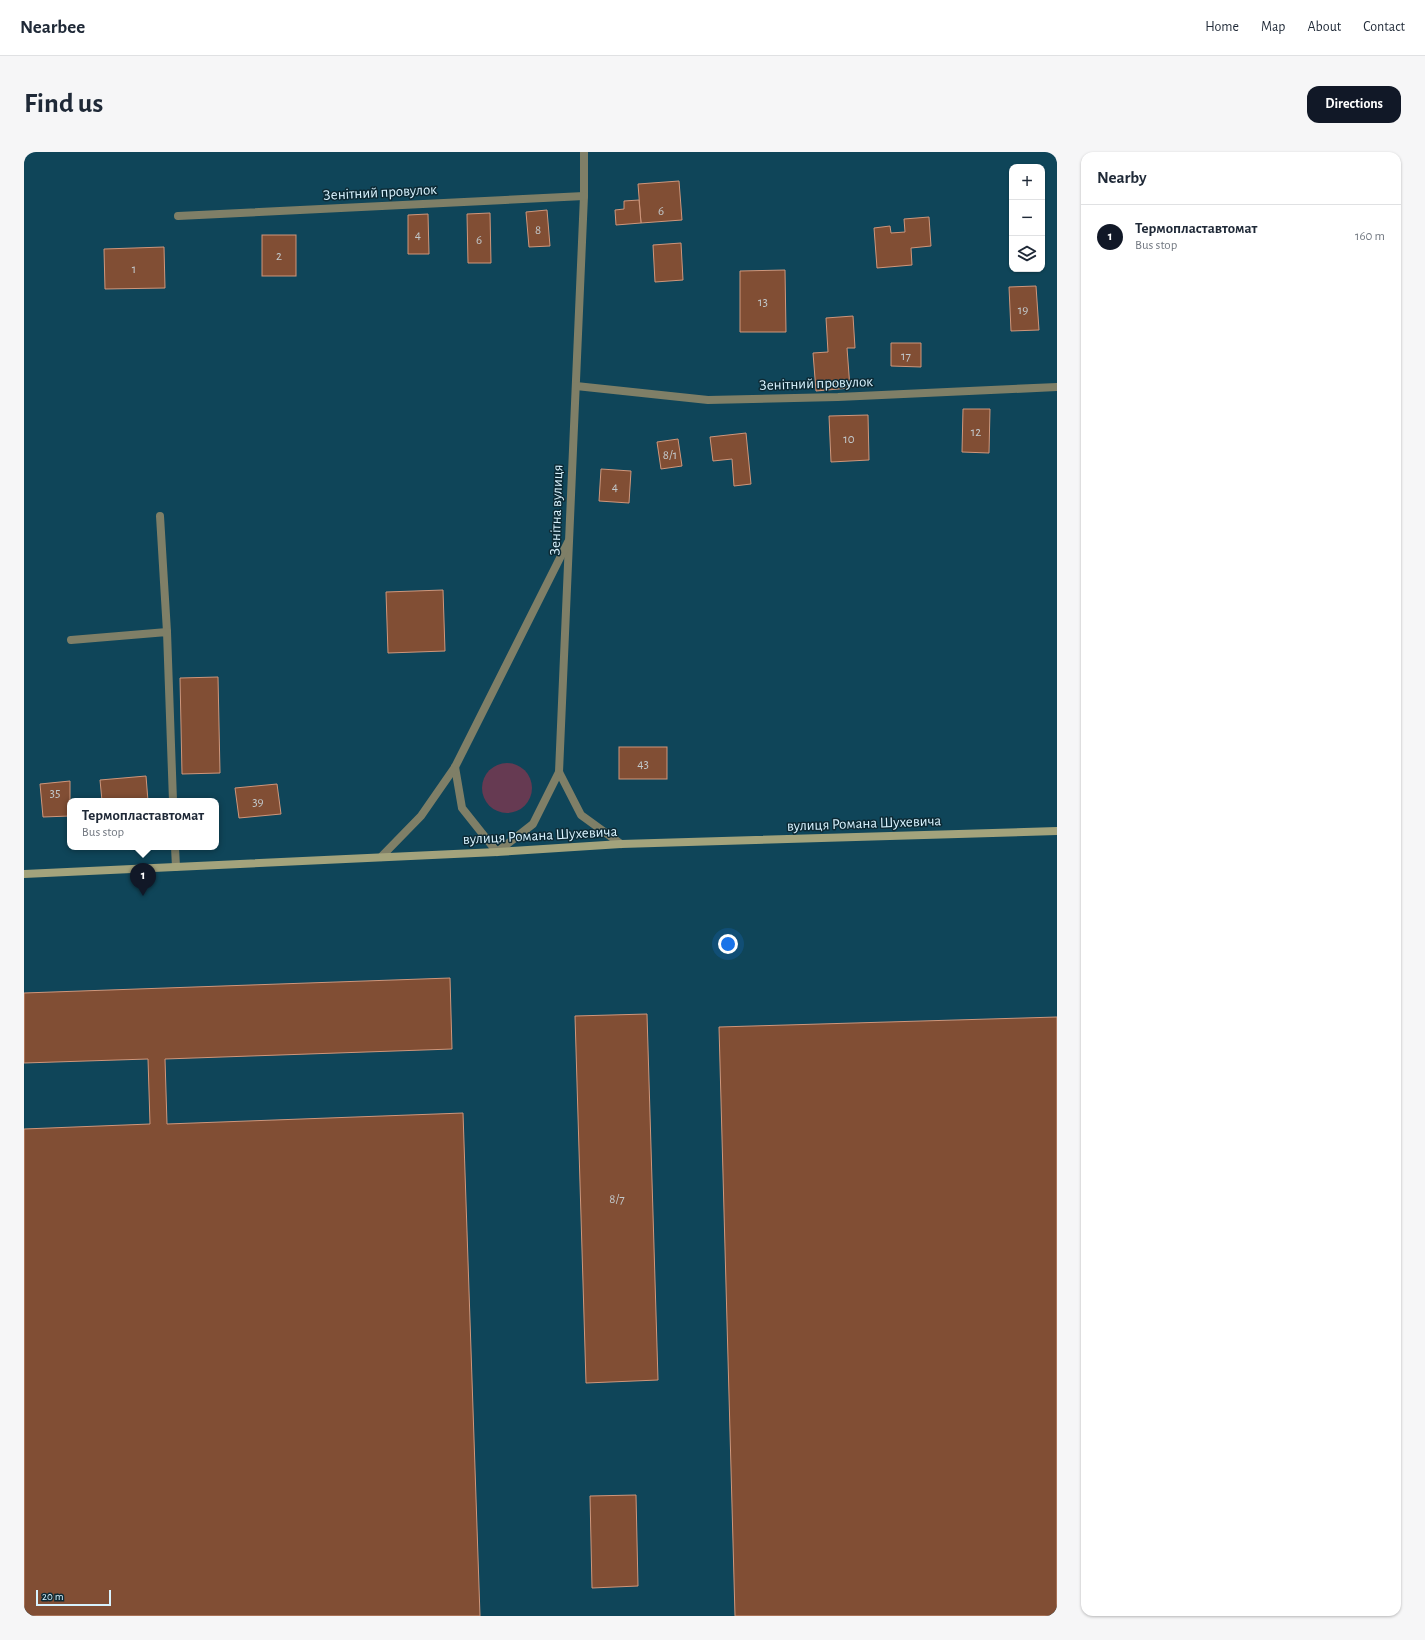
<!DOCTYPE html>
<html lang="en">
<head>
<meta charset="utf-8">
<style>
	:root { --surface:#fff; --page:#f6f6f7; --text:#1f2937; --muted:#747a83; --line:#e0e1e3; --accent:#111827 }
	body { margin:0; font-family:"Alegreya Sans",sans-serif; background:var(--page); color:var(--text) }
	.controls { position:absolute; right:12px; top:12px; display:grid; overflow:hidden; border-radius:8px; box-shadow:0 1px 3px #0004 }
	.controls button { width:36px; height:36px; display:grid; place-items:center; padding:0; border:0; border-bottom:1px solid var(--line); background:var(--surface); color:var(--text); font:20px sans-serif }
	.scale { position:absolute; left:12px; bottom:10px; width:75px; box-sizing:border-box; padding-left:4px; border:2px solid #d8f2fe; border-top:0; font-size:11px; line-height:14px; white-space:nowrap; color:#d8f2fe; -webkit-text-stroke:3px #0d2a35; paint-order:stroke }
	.you { position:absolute; left:704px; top:792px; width:14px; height:14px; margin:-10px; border:3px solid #fff; border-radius:50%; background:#1a73e8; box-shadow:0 0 0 6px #1a73e833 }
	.badge { display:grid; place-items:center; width:26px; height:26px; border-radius:50%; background:var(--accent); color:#fff; font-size:13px; font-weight:700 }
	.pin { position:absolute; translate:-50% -33px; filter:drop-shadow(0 1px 2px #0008) }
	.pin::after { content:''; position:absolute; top:21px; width:14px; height:12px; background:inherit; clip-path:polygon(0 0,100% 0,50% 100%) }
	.popup { position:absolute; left:43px; top:646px; width:152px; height:52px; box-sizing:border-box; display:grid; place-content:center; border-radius:8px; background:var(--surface); filter:drop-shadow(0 1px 3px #0005); font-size:13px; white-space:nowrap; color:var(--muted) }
	.popup b { font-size:15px; color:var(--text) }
	.popup::after { content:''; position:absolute; left:50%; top:100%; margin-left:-8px; border:8px solid transparent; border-top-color:var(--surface) }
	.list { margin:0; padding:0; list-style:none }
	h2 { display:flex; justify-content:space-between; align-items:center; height:52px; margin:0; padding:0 16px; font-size:17px }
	h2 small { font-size:13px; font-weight:400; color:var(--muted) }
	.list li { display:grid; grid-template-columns:26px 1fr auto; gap:12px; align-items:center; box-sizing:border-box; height:64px; padding:0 16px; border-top:1px solid var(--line) }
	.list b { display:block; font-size:15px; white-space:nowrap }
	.list p { margin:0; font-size:13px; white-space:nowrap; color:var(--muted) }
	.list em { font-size:13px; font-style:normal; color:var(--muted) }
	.icon { flex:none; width:22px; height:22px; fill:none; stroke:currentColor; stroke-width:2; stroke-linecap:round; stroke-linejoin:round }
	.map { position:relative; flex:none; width:1033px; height:1464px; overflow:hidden; border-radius:12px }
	header { display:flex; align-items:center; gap:24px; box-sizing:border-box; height:56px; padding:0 20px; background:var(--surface); border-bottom:1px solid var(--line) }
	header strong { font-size:19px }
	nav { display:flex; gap:22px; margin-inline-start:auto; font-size:14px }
	.intro { display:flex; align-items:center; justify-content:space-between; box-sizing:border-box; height:96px; padding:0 24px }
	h1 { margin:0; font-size:28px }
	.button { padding:10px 18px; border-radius:12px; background:var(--accent); color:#fff; font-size:14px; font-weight:700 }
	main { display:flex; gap:24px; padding:0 24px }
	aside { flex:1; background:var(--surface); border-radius:12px; box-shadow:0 1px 3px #0004 }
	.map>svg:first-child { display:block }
</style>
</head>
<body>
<header>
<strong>Nearbee</strong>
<nav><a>Home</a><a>Map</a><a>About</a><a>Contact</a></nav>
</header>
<div class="intro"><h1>Find us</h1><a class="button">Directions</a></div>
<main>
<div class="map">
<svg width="1033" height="1464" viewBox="0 0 1033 1464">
	<rect width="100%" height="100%" fill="#0f4559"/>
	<!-- green -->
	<circle fill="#663a52" cx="483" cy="636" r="25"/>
	<!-- building -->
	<g fill="#814e34" stroke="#cf967b">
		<path d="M655,29L658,68L617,71L614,32Z"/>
		<path d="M615,48L617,71L592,73L591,58L600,57V49Z"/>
		<path d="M523,58L526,94L505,95L502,60Z"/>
		<path d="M466,61L467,111H444L443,62Z"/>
		<path d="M404,62L405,102H384V63Z"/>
		<path d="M905,65L907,94L887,96L888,113L853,116L850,76L866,74L867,81L881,80L880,67Z"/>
		<rect x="238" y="83" width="34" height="41"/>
		<path d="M657,91L659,128L631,130L629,93Z"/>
		<path d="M140,95L141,136L81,137L80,97Z"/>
		<path d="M761,118L762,180H716V119Z"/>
		<path d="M1012,134L1015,178L987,179L985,135Z"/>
		<path d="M829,164L831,196H823L826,236L792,239L789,201L804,200L802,166Z"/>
		<path d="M867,191H897V215L867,214Z"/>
		<path d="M939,257H966L965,301L938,300Z"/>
		<path d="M844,263L845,308L807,310L805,264Z"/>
		<path d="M722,281L727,332L710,334L708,307L689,309L686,285Z"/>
		<path d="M654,287L658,314L637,317L633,290Z"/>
		<path d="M577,317L607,319L605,351L575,349Z"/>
		<path d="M419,438L421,499L364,501L362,440Z"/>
		<path d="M194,525L196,621L158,622L156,526Z"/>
		<rect x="595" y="595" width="48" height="32"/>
		<path d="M122,624L124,649H78L76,628Z"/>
		<path d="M46,629V664L19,665L16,632Z"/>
		<path d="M253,632L257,662L215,666L211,636Z"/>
		<path d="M426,826L428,897L141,907L143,972L439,961L456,1464H0V977L126,972L124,907L0,911V841Z"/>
		<path d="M623,862L634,1228L562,1231L551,864Z"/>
		<path d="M1033,865V1464H711L695,875Z"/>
		<path d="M612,1343L614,1434L568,1436L566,1344Z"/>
	</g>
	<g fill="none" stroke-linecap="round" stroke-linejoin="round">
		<!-- service -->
		<g stroke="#7f7f67" stroke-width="8">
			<path d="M136,364L143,480"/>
			<path d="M47,488L143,480L149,649"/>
			<path d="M151,695L152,715"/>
		</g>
		<!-- minor -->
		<g stroke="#7f7f67" stroke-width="8">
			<path d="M560,0V44L535,620L557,663L597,692"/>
			<path d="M154,64L560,44"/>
			<path d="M552,234L684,248L814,245L1033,235"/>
			<path d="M431,615L438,656L473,700L509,672L535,620"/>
			<path d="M357,705L397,664L431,615L544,390"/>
		</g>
		<!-- secondary -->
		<path stroke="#a3a37c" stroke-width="8" d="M0,722L473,700L597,692L1033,679"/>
	</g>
	<g text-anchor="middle" stroke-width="3" stroke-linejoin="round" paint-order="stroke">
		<!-- number labels -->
		<g font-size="13" fill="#c2c9cc">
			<text x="637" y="63">6</text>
			<text x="514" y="82">8</text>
			<text x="394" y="87">4</text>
			<text x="455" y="92">6</text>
			<text x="255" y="108">2</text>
			<text x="110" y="121">1</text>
			<text x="739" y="154">13</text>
			<text x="999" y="162">19</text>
			<text x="882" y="208">17</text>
			<text x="952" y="284">12</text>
			<text x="825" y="291">10</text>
			<text x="646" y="307">8/1</text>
			<text x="591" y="339">4</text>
			<text x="619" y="616">43</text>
			<text x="31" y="645">35</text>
			<text x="234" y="654">39</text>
			<text x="593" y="1051">8/7</text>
		</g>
		<!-- street labels -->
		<g font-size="15" fill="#d8f2fe" stroke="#0d2a35">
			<text transform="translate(356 40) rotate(-3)" y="5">Зенітний провулок</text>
			<text transform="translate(792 231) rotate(-2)" y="5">Зенітний провулок</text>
			<text transform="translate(532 358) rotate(-88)" y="5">Зенітна вулиця</text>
			<text transform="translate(840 671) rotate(-2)" y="5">вулиця Романа Шухевича</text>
			<text transform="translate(516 683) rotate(-3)" y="5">вулиця Романа Шухевича</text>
		</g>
	</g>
</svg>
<div class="controls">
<button>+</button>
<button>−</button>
<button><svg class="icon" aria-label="layers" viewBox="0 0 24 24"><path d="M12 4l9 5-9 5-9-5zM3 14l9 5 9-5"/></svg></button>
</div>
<div class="scale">20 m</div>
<div class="you"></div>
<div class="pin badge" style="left:119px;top:744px">1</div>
<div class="popup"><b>Термопластавтомат</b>Bus stop</div>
</div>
<aside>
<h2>Nearby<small></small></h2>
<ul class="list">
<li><span class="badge">1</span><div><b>Термопластавтомат</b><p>Bus stop</p></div><em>160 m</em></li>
</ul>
</aside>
</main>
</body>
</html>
